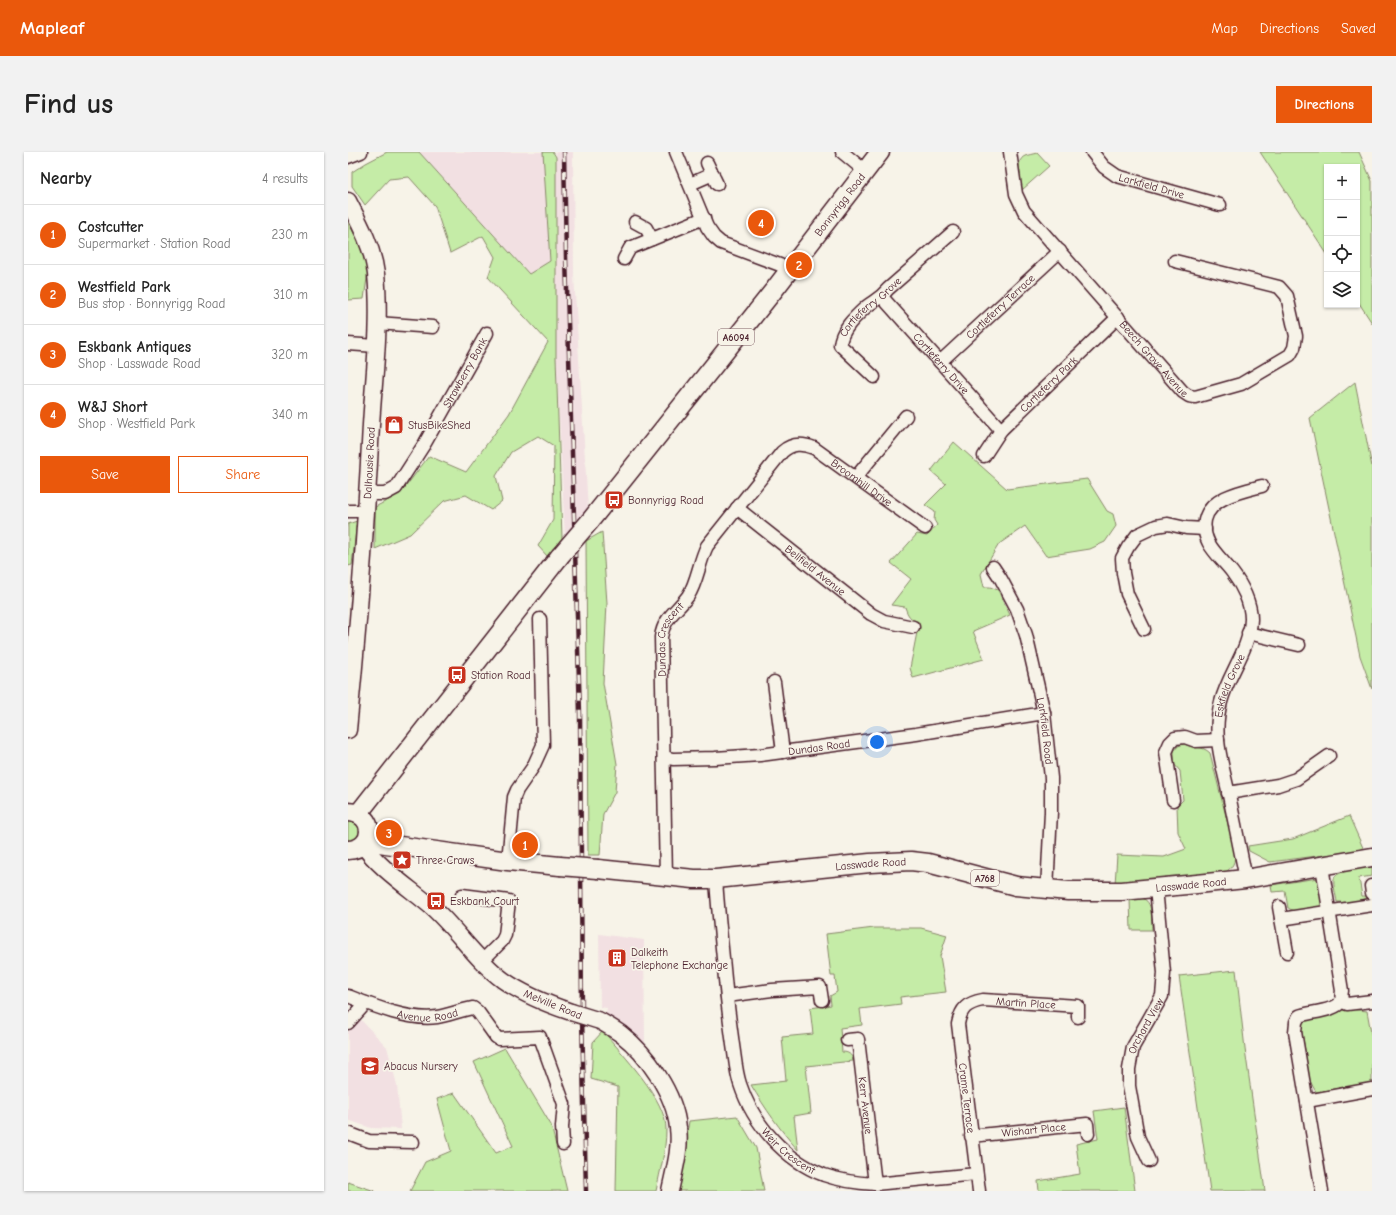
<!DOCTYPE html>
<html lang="en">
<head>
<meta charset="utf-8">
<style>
	:root { --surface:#fff; --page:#f2f2f2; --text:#222; --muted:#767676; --line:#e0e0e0; --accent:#ea580c }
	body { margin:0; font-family:"Comic Neue",sans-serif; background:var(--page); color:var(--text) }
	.controls { position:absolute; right:12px; top:12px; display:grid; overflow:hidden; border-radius:0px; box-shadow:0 1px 3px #0004 }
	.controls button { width:36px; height:36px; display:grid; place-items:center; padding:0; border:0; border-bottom:1px solid var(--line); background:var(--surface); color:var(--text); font:20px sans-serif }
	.you { position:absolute; left:529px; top:590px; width:14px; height:14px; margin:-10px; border:3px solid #fff; border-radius:50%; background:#1a73e8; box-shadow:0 0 0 6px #1a73e833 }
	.badge { display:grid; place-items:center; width:26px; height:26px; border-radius:50%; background:var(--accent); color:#fff; font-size:13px; font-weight:700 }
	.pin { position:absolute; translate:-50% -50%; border:2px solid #fff; box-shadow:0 1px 4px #0006 }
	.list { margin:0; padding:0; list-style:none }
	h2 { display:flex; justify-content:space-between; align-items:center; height:52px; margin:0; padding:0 16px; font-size:17px }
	h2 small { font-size:13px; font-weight:400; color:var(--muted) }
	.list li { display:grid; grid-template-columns:26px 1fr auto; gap:12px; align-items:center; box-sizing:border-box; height:60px; padding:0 16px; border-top:1px solid var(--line) }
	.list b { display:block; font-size:15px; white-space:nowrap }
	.list p { margin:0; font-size:13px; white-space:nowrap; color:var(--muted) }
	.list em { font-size:13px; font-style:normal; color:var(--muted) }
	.actions { display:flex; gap:8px; padding:12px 16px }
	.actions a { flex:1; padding:9px 0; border:1px solid var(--accent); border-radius:0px; text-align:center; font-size:14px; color:var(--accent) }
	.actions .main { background:var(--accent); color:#fff }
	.icon { flex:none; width:22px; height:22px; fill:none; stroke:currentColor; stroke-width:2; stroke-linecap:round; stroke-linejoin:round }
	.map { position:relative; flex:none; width:1024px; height:1039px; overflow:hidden; border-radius:0px }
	header { display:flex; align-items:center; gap:24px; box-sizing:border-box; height:56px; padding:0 20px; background:var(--accent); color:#fff }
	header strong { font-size:19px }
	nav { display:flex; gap:22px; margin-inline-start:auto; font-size:14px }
	.intro { display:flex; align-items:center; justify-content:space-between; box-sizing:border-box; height:96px; padding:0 24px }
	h1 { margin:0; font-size:28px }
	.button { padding:10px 18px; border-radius:0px; background:var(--accent); color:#fff; font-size:14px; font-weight:700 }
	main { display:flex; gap:24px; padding:0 24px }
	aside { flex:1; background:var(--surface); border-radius:0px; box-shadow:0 1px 3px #0004 }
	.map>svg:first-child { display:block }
</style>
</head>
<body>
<header>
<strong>Mapleaf</strong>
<nav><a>Map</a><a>Directions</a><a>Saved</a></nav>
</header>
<div class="intro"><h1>Find us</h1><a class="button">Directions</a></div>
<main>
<aside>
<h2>Nearby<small>4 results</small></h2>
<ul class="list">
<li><span class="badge">1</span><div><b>Costcutter</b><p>Supermarket · Station Road</p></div><em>230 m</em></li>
<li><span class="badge">2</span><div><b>Westfield Park</b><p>Bus stop · Bonnyrigg Road</p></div><em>310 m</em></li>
<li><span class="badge">3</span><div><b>Eskbank Antiques</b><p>Shop · Lasswade Road</p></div><em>320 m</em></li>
<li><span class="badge">4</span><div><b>W&amp;J Short</b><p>Shop · Westfield Park</p></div><em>340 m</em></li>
</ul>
<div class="actions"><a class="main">Save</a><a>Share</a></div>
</aside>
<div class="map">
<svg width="1024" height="1039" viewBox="0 0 1024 1039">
	<rect width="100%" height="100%" fill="#f7f3e8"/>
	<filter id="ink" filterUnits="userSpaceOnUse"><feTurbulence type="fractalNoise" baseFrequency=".025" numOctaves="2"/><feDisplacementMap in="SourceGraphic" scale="8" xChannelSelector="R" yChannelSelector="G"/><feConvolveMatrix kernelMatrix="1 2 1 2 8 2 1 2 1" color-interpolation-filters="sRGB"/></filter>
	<g filter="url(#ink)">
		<!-- built -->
		<g fill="#f2e0e2">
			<path d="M71,0H199L202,109L181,122Z"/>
			<path d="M208,0H225L226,123L240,357L217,386L208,205Z"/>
			<path d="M251,782L296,788L297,891L285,880L258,862L259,856L252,855Z"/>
			<path d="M12,867L39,895L49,933L53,977L23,976L0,968V880Z"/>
		</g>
		<!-- green -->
		<g fill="#c5eca7" stroke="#888669">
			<path d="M39,0H71L181,122L202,109L195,0H205L208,5V205L214,386L200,405L190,394L205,368L206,294L190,284L163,300L148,324L154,349L143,358L118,343L96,349L62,382L27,397V355L52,342L81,304L118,320L161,262L200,190L140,125L147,105L135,84L102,101L87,54L61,25L41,27L17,53L4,34V20L18,11Z"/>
			<path d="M912,0H1011L1024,29V171L1009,148V15H979V102Z"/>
			<path d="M689,1L701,14L674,38C673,28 666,9 677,4C680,3 685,2 689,1Z"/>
			<path d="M0,69L13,96L20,119L16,147L0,148Z"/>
			<path d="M1007,230L1024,315V537L1012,504L962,266Z"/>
			<path d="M606,290L659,337L739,327L759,359L765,362L768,374L757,390L742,397L698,404L677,374L651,392L633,422L636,435H642L650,438L662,463L625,479L636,507L565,526L562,516L571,470C562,467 560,464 557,455L543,453L563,427L543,411L569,382L579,384L589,373L586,368L587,360L577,353L598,332L583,319Z"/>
			<path d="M9,369L4,413L0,414V372Z"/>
			<path d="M254,380L259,451L255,531L269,612L267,640L255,662L252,703H240L238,389Z"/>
			<path d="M836,592C846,597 854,593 862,601L886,696C887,708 888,712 878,720L767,732L769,703L816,705L838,697L830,680L829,654L835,648L832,619L826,612V599L830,594Z"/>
			<path d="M1001,664L1016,698L922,710L901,699L900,694L945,687Z"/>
			<path d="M0,670C10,670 14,678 9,687L0,690Z"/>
			<path d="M1024,715V724L1011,726L1014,744H1022L1017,749L993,753V750H989C988,743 985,734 986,727C987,718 1016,716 1024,715Z"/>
			<path d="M970,726L976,753L974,755L946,759L940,756L937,739L924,740L923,733Z"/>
			<path d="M793,746C806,749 803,767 804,778H783L782,747Z"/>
			<path d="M526,776H573L599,783L592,804L598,840L552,845L553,852L512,857L514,873L492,876L494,900C500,900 504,902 505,909L458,914L463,961L446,964L450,998C432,978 417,956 403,933L438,929L434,885L465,882L462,856L483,853L482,844L489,840L487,824H483L478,782Z"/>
			<path d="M888,818L897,897L917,1039H862L831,824Z"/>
			<path d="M994,856L1019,859L1024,886V931L968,940L962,929L953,874L958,867Z"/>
			<path d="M255,879C274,902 319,948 318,978C318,998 312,1019 308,1039H268L270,935L243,927L245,890Z"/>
			<path d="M157,896L203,973L219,1039H62L77,1010L103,999L89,947L106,941L148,1001L165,994L126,910Z"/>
			<path d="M776,955L787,1039H691L690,1029L732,1022L728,992L750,987L746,959Z"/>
			<path d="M389,964L408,996L416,1039H330L341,969Z"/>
			<path d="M0,1030L27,1039H0Z"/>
		</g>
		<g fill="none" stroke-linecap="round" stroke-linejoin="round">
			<defs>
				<g id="minor">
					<path d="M328,0L359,75L366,85L373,91L432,113L440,119"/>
					<path d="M494,0L517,19"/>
					<path id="s1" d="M662,0L668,42L676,59L835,240L841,244L847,245L893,232L942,203L946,196L948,184L939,144L931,135L827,109"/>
					<path id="s2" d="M744,0L756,15L769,24L872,53"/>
					<path d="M0,5L13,0"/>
					<path d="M359,11L369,32"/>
					<path d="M342,32L365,22"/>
					<path d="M287,70L298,76L304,87"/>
					<path d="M276,107L282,96L356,66"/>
					<path id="s3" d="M534,145L653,278"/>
					<path d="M29,171L85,175"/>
					<path d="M0,192L28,194"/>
					<path id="s4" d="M592,210L712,99"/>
					<path id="s5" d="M526,225L492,193C493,178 507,165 518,155C527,148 532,147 540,137L605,80"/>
					<path id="s6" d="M636,304L653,278L770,165"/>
					<path d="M508,325L558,264"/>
					<path id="s7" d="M19,342H37L48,336L77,291L139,181"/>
					<path id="s8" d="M389,356L523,462L536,469L565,475"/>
					<path d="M0,359H18"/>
					<path id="s9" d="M645,415L653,427L669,457L678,483L696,561L703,626V660L699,737"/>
					<path d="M796,477L779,442L775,421L774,406L780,395L789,383L808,374L820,372L838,376L857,377"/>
					<path d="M900,481L951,493"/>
					<path d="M426,530L435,600"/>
					<path id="s10" d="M316,605L325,607L367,606L412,603L568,582L696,561"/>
					<path d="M880,641L930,633L948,627L981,604"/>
					<path d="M825,648L818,600L822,591L827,586L837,585L848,589L870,588"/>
					<path d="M160,709L166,645L169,638L185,615L195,593L192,467"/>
					<path d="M974,714L994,839C993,842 994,846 993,849C989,859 961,860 951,864L948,870L947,880L974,1039"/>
					<path id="s11" d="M318,724L313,485C316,465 329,459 340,444C349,431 351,410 359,394L434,300C444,291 454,291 466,296L577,376"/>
					<path id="s12" d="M368,727C370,760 374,794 377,827C379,849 382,871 385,893C387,906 388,920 392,932C405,972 437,1008 476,1023C493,1029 510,1031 527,1032L628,1022"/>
					<path id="s13" d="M897,727L896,717C891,692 886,667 881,643C874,610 864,583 873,550C880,522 902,497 903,467C903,451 894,433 884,420C872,404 853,392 857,368C862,345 895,339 914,334"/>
					<path d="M1023,734L1024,741"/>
					<path d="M114,743L161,749L157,783L154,789L135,808"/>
					<path d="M931,755L939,800"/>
					<path d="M933,767L1024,753"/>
					<path id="s14" d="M0,844C25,854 62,869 89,865C101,863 113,858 125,856L130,860L148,885L151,887L192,885L216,952L214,975L215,992"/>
					<path d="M379,844L424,838L472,835L474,848"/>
					<path d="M993,849L999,852L1024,849"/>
					<path d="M0,871L18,851"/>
					<path id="s15" d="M499,888L510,887L527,1032"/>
					<path d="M959,949L1024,937"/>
					<path d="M0,981L21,989L65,990"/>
					<path id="s16" d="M623,984L739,972L740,982"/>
					<path id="s17" d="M801,1009L790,985L781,934V917L785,895L814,844L816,821L808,736"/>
					<path id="s18" d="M631,1039L610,872C613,856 619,851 635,848L730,854V865"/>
				</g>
				<g id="secondary">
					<path d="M0,49C12,72 25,96 28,122C33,172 26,223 23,273C18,375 10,477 0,578"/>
					<path d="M15,693C31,716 63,737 85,756C109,778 129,809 155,828C176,843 199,852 223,860"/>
					<path d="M252,869C259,873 266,877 273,882C299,902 327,942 330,976C333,997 326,1019 322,1039"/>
				</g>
				<g id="primary">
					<path id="s19" d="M242,369L426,138L532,0"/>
					<path d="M0,660C28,661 28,697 0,698"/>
					<path d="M10,662L212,404"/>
					<path d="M19,689L38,692L160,709L212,714"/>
					<path id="s20" d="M250,717L346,727H368L522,711L563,709L580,711L668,734L720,739H774L849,732L897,727L1024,705"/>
				</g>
			</defs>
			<!-- minor casing -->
			<use href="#minor" stroke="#4a1f2b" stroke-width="15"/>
			<!-- secondary casing -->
			<use href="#secondary" stroke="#4a1f2b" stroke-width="19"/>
			<!-- primary casing -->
			<use href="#primary" stroke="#4a1f2b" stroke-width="21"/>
			<!-- minor -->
			<use href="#minor" stroke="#f7f3e8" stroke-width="12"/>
			<!-- secondary -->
			<use href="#secondary" stroke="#f7f3e8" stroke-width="16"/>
			<!-- primary -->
			<use href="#primary" stroke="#f7f3e8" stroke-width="18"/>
			<defs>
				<path id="rail" d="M216,0L218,105L232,561L234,865L238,1039"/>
			</defs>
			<!-- rail casing -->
			<use href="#rail" stroke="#4a1f2b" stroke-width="4.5"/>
			<!-- rail -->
			<use href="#rail" stroke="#f7f3e8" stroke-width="3" stroke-dasharray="9" stroke-linecap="butt"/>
			<defs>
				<path id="secondary-bridge" d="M223,860L252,869"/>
				<g id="primary-bridge">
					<path d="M212,404L242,369"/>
					<path d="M212,714L250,717"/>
				</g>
			</defs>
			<!-- secondary-bridge casing -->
			<use href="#secondary-bridge" stroke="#4a1f2b" stroke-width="19" stroke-linecap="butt"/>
			<!-- primary-bridge casing -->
			<use href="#primary-bridge" stroke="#4a1f2b" stroke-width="21" stroke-linecap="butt"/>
			<!-- secondary-bridge -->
			<use href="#secondary-bridge" stroke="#f7f3e8" stroke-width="16"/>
			<!-- primary-bridge -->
			<use href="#primary-bridge" stroke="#f7f3e8" stroke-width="18"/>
		</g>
	</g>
	<!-- icons -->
	<defs>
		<symbol id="shop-square" viewBox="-11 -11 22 22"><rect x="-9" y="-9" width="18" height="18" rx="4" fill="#c8321e" stroke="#f7f3e8"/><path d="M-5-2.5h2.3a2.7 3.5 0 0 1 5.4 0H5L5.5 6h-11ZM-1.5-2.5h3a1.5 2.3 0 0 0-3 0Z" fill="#fff"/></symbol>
		<symbol id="bus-square" viewBox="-11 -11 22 22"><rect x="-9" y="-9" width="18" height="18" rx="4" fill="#c8321e" stroke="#f7f3e8"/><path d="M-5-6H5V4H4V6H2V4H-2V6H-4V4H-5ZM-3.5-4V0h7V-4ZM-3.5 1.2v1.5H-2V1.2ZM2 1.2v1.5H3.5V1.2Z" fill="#fff"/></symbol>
		<symbol id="sight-square" viewBox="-11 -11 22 22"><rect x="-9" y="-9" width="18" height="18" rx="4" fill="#c8321e" stroke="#f7f3e8"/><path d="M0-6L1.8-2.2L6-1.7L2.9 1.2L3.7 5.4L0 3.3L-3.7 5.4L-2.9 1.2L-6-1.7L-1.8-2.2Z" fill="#fff"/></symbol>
		<symbol id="building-square" viewBox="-11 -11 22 22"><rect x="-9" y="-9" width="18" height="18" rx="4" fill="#c8321e" stroke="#f7f3e8"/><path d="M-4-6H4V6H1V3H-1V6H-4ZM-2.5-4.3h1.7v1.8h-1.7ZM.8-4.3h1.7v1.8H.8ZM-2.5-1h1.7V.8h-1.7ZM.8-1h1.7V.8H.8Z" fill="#fff"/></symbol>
		<symbol id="school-square" viewBox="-11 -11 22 22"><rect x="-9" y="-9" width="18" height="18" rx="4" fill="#c8321e" stroke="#f7f3e8"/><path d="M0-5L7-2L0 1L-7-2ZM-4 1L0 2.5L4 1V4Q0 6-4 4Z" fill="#fff"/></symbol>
	</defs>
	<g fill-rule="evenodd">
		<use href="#shop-square" x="35" y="262" width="22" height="22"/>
		<use href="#bus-square" x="255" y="337" width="22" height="22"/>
		<use href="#bus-square" x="98" y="512" width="22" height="22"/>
		<use href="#sight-square" x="43" y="697" width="22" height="22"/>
		<use href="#bus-square" x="77" y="738" width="22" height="22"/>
		<use href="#building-square" x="258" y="795" width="22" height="22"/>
		<use href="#school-square" x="11" y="903" width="22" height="22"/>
	</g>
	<g text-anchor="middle" stroke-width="3.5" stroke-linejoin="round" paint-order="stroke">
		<!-- shield labels -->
		<g fill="#f7f3e8" stroke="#7e5f64" stroke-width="1">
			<rect x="370" y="177" width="36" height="16" rx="3"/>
			<rect x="623" y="718" width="28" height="16" rx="3"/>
		</g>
		<g font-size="10" font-weight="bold" fill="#4a1f2b">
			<text x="388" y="189">A6094</text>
			<text x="637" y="730">A768</text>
		</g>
		<!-- street labels -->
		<g font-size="11" fill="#4a1f2b" stroke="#f7f3e8">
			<text dy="4" stroke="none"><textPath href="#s2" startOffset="71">Larkfield Drive</textPath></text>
			<text dy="4" stroke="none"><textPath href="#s19" startOffset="403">Bonnyrigg Road</textPath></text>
			<text dy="4" stroke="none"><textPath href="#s4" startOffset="82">Cortleferry Terrace</textPath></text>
			<text dy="4" stroke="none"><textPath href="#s5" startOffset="97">Cortleferry Grove</textPath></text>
			<text dy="4" stroke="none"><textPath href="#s1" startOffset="258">Beech Grove Avenue</textPath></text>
			<text dy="4" stroke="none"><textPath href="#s3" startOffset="89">Cortleferry Drive</textPath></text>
			<text dy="4" stroke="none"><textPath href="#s7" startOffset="165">Strawberry Bank</textPath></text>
			<text dy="4" stroke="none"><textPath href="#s6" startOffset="97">Cortleferry Park</textPath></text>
			<text transform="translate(21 311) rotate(-87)" y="4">Dalhousie Road</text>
			<text dy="4" stroke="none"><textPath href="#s11" startOffset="556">Broomhill Drive</textPath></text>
			<text dy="4" stroke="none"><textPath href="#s8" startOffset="100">Bellfield Avenue</textPath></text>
			<text dy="4" stroke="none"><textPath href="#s11" startOffset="239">Dundas Crescent</textPath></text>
			<text dy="4" stroke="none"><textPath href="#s13" startOffset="198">Eskfield Grove</textPath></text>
			<text dy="4" stroke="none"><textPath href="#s9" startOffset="174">Larkfield Road</textPath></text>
			<text dy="4" stroke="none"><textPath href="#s10" startOffset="156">Dundas Road</textPath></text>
			<text dy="4" stroke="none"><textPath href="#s20" startOffset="274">Lasswade Road</textPath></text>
			<text dy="4" stroke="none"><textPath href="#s20" startOffset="598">Lasswade Road</textPath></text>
			<text dy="4" stroke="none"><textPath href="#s18" startOffset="249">Martin Place</textPath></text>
			<text transform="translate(205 852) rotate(22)" y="4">Melville Road</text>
			<text dy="4" stroke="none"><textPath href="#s14" startOffset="83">Avenue Road</textPath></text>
			<text dy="4" stroke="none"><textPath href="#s17" startOffset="142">Orchard View</textPath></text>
			<text transform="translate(619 946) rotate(83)" y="4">Crame Terrace</text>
			<text dy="4" stroke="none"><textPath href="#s15" startOffset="78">Kerr Avenue</textPath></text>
			<text dy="4" stroke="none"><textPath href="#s16" startOffset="63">Wishart Place</textPath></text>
			<text dy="4" stroke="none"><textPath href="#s12" startOffset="291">Weir Crescent</textPath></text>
		</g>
		<!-- poi labels -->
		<g font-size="11" fill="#4a1f2b" stroke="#f7f3e8" text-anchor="start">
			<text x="60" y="277">StusBikeShed</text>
			<text x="280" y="352">Bonnyrigg Road</text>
			<text x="123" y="527">Station Road</text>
			<text x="68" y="712">Three Craws</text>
			<text x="102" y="753">Eskbank Court</text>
			<text x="283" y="804">Dalkeith<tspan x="283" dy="13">Telephone Exchange</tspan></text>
			<text x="36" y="918">Abacus Nursery</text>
		</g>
	</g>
</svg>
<div class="controls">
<button>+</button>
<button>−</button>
<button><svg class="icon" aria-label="locate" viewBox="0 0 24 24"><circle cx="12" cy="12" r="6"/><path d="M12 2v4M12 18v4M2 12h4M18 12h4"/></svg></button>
<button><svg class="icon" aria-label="layers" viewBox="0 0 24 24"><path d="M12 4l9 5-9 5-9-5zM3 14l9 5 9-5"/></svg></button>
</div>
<div class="you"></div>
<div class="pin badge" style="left:177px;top:693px">1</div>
<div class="pin badge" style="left:451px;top:113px">2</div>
<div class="pin badge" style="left:41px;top:681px">3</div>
<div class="pin badge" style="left:413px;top:71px">4</div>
</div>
</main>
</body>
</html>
